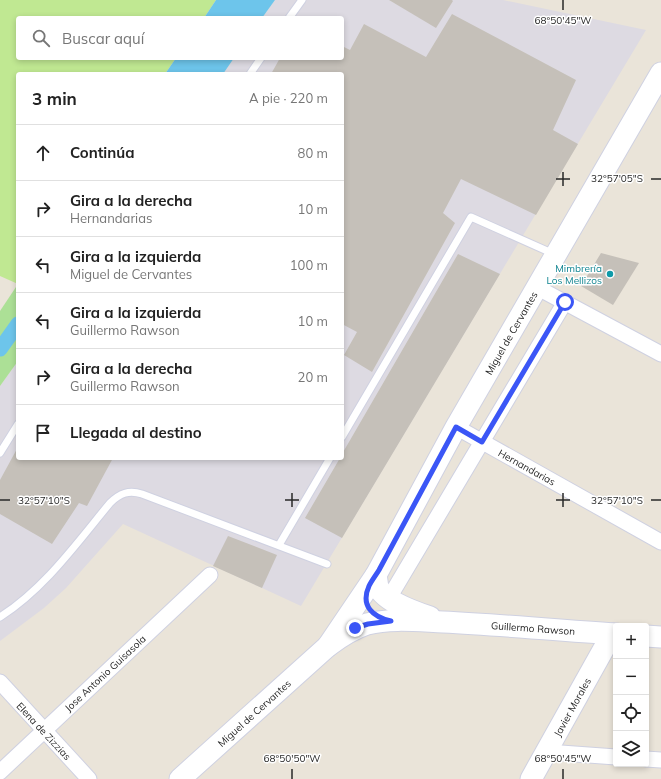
<!DOCTYPE html>
<html lang="es">
<head>
<meta charset="utf-8">
<style>
	:root { --surface:#fff; --page:#f6f6f6; --text:#222; --muted:#767676; --line:#e0e0e0 }
	body { margin:0; font-family:Mulish,sans-serif; background:var(--page); color:var(--text) }
	.controls { position:absolute; right:12px; bottom:12px; display:grid; overflow:hidden; border-radius:4px; box-shadow:0 2px 6px #0003 }
	.controls button { width:36px; height:36px; display:grid; place-items:center; padding:0; border:0; border-bottom:1px solid var(--line); background:var(--surface); color:var(--text); font:20px sans-serif }
	.stop { position:absolute; width:12px; height:12px; margin:-9px; border:3px solid #3b56f6; border-radius:50%; background:#fff }
	.stop.end { background:#3b56f6; border-color:#fff; box-shadow:0 1px 4px #0008 }
	.list { margin:0; padding:0; list-style:none }
	h2 { display:flex; justify-content:space-between; align-items:center; height:52px; margin:0; padding:0 16px; font-size:17px }
	h2 small { font-size:13px; font-weight:400; color:var(--muted) }
	.list li { display:grid; grid-template-columns:26px 1fr auto; gap:12px; align-items:center; box-sizing:border-box; height:56px; padding:0 16px; border-top:1px solid var(--line) }
	.list b { display:block; font-size:15px; white-space:nowrap }
	.list p { margin:0; font-size:13px; white-space:nowrap; color:var(--muted) }
	.list em { font-size:13px; font-style:normal; color:var(--muted) }
	.icon { flex:none; width:22px; height:22px; fill:none; stroke:currentColor; stroke-width:2; stroke-linecap:round; stroke-linejoin:round }
	.map { position:relative; flex:none; width:661px; height:779px; overflow:hidden }
	.search { position:absolute; background:var(--surface); box-shadow:0 2px 6px #0003; left:16px; top:16px; width:328px; height:44px; display:flex; align-items:center; gap:10px; box-sizing:border-box; padding:0 14px; border-radius:4px; color:var(--muted); font-size:15px }
	.panel { position:absolute; background:var(--surface); box-shadow:0 2px 6px #0003; left:16px; top:72px; width:328px; height:388px; border-radius:4px }
	.map>svg:first-child { display:block }
</style>
</head>
<body>
<div class="map">
<svg width="661" height="779" viewBox="0 0 661 779">
	<rect width="100%" height="100%" fill="#eae4d9"/>
	<!-- industrial -->
	<path fill="#dddae2" d="M275,0H503L646,30L301,606L123,524L66,588L44,608L0,641V386L18,361V458H342V74H223L234,58H342V18H262Z"/>
	<!-- green -->
	<path fill="#ace096" d="M18,284V361L0,386V311Z"/>
	<!-- pitch -->
	<path fill="#c0e892" d="M0,0H216L204,18H18V58H176L165,74H18V284L0,276Z"/>
	<!-- water -->
	<g fill="#6dc5eb">
		<path d="M216,0H275L262,18H204Z"/>
		<path d="M176,58H234L223,74H165Z"/>
	</g>
	<g fill="none" stroke-linecap="round" stroke-linejoin="round">
		<!-- canal -->
		<path stroke="#6dc5eb" stroke-width="15" d="M0,349L18,324"/>
	</g>
	<!-- building -->
	<g fill="#c5c0b9">
		<path d="M389,0H452L453,1L436,28Z"/>
		<path d="M452,14L576,80L553,130L578,144L536,215L461,179L443,213L455,223L372,372L344,355L357,332L342,324V74H271L280,58H342V46L350,50L364,24L426,57Z"/>
		<path d="M601,253L639,263L613,305L581,286Z"/>
		<path d="M458,254L500,274L342,538L305,518L340,458H342V454Z"/>
		<path d="M18,447V458H113L87,506L79,503L52,544L0,514V480Z"/>
		<path d="M228,536L277,555L262,588L213,566Z"/>
	</g>
	<g fill="none" stroke-linecap="round" stroke-linejoin="round">
		<defs>
			<g id="lane">
				<path d="M289,18L302,0"/>
				<path d="M250,74L261,58"/>
				<path d="M342,437L471,217L554,254"/>
				<path d="M0,453L18,424"/>
				<path d="M279,545L330,458"/>
				<path d="M0,617C45,588 76,544 110,503C120,493 129,490 142,494L327,564"/>
			</g>
			<g id="street">
				<path d="M538,288L661,354"/>
				<path d="M456,427L661,542"/>
				<path d="M389,598L565,302"/>
				<path d="M0,682L89,779"/>
				<path d="M547,752L616,757"/>
				<path d="M646,759L661,760"/>
				<path d="M0,772L210,575"/>
			</g>
			<g id="secondary">
				<path d="M376,575C377,579 377,583 378,587C385,602 415,612 430,617"/>
				<path d="M646,636L661,637"/>
				<path d="M328,646L376,575L456,427L661,73"/>
				<path d="M180,779L328,646C340,637 352,629 367,624C391,618 418,621 443,622C501,625 558,630 616,634"/>
				<path d="M531,779L612,634"/>
			</g>
		</defs>
		<!-- lane casing -->
		<use href="#lane" stroke="#cfd1e1" stroke-width="9"/>
		<!-- street casing -->
		<use href="#street" stroke="#cfd1e1" stroke-width="17"/>
		<!-- secondary casing -->
		<use href="#secondary" stroke="#cfd1e1" stroke-width="23"/>
		<!-- lane -->
		<use href="#lane" stroke="#fff" stroke-width="7"/>
		<!-- street -->
		<use href="#street" stroke="#fff" stroke-width="15"/>
		<!-- secondary -->
		<use href="#secondary" stroke="#fff" stroke-width="21"/>
	</g>
	<g fill="none" stroke-linecap="round" stroke-linejoin="round">
		<!-- route -->
		<path stroke="#3b56f6" stroke-width="5" d="M355,628L368,624L391,621C373,617 360,606 369,586C372,580 376,575 379,570L456,427L482,442L565,302"/>
	</g>
	<!-- ticks -->
	<path fill="none" stroke="#282828" stroke-width="1.5" d="M563,0V10M563,172V186M556,179H570M651,179H661M292,493V507M563,493V507M0,500H10M285,500H299M556,500H570M651,500H661M292,769V779M563,769V779"/>
	<!-- markers -->
	<circle fill="#0f9aa8" stroke="#fff" stroke-width="1.5" cx="610" cy="274" r="4"/>
	<g text-anchor="middle" stroke-width="3" stroke-linejoin="round" paint-order="stroke">
		<!-- culture labels -->
		<g font-size="10" fill="#0d838f" stroke="#fff" text-anchor="end">
			<text x="602" y="272">Mimbrería<tspan x="602" dy="12">Los Mellizos</tspan></text>
		</g>
		<!-- street labels -->
		<g font-size="10" fill="#282828" stroke="#fff">
			<text transform="translate(511 333) rotate(-60)" y="4">Miguel de Cervantes</text>
			<text transform="translate(527 467) rotate(29)" y="4">Hernandarias</text>
			<text transform="translate(533 628) rotate(4)" y="4">Guillermo Rawson</text>
			<text transform="translate(105 673) rotate(-43)" y="4">Jose Antonio Guisasola</text>
			<text transform="translate(572 707) rotate(-61)" y="4">Javier Morales</text>
			<text transform="translate(254 713) rotate(-42)" y="4">Miguel de Cervantes</text>
			<text transform="translate(44 731) rotate(47)" y="4">Elena de Zizzias</text>
		</g>
	</g>
	<g font-size="10" text-anchor="middle" fill="#282828" stroke="#fff" stroke-width="3" stroke-linejoin="round" paint-order="stroke">
		<text x="563" y="24">68°50'45"W</text>
		<text x="617" y="182">32°57'05"S</text>
		<text x="44" y="504">32°57'10"S</text>
		<text x="617" y="504">32°57'10"S</text>
		<text x="292" y="762">68°50'50"W</text>
		<text x="563" y="762">68°50'45"W</text>
	</g>
</svg>
<div class="controls">
<button>+</button>
<button>−</button>
<button><svg class="icon" aria-label="locate" viewBox="0 0 24 24"><circle cx="12" cy="12" r="6"/><path d="M12 2v4M12 18v4M2 12h4M18 12h4"/></svg></button>
<button><svg class="icon" aria-label="layers" viewBox="0 0 24 24"><path d="M12 4l9 5-9 5-9-5zM3 14l9 5 9-5"/></svg></button>
</div>
<div class="stop" style="left:565px;top:302px"></div>
<div class="stop end" style="left:355px;top:628px"></div>
<div class="search"><svg class="icon" aria-label="search" viewBox="0 0 24 24"><circle cx="10" cy="10" r="6"/><path d="M15 15l6 6"/></svg>Buscar aquí</div>
<section class="panel">
<h2>3 min<small>A pie · 220 m</small></h2>
<ul class="list">
<li><svg class="icon" aria-label="ahead" viewBox="0 0 24 24"><path d="M12 20V5M6 11l6-6 6 6"/></svg><div><b>Continúa</b></div><em>80 m</em></li>
<li><svg class="icon" aria-label="right" viewBox="0 0 24 24"><path d="M7 20v-9h11M14 6l5 5-5 5"/></svg><div><b>Gira a la derecha</b><p>Hernandarias</p></div><em>10 m</em></li>
<li><svg class="icon" aria-label="left" viewBox="0 0 24 24"><path d="M17 20v-9H6M10 6l-5 5 5 5"/></svg><div><b>Gira a la izquierda</b><p>Miguel de Cervantes</p></div><em>100 m</em></li>
<li><svg class="icon" aria-label="left" viewBox="0 0 24 24"><path d="M17 20v-9H6M10 6l-5 5 5 5"/></svg><div><b>Gira a la izquierda</b><p>Guillermo Rawson</p></div><em>10 m</em></li>
<li><svg class="icon" aria-label="right" viewBox="0 0 24 24"><path d="M7 20v-9h11M14 6l5 5-5 5"/></svg><div><b>Gira a la derecha</b><p>Guillermo Rawson</p></div><em>20 m</em></li>
<li><svg class="icon" aria-label="arrive" viewBox="0 0 24 24"><path d="M6 21V4h12l-3 4 3 4H6"/></svg><div><b>Llegada al destino</b></div></li>
</ul>
</section>
</div>
</body>
</html>
